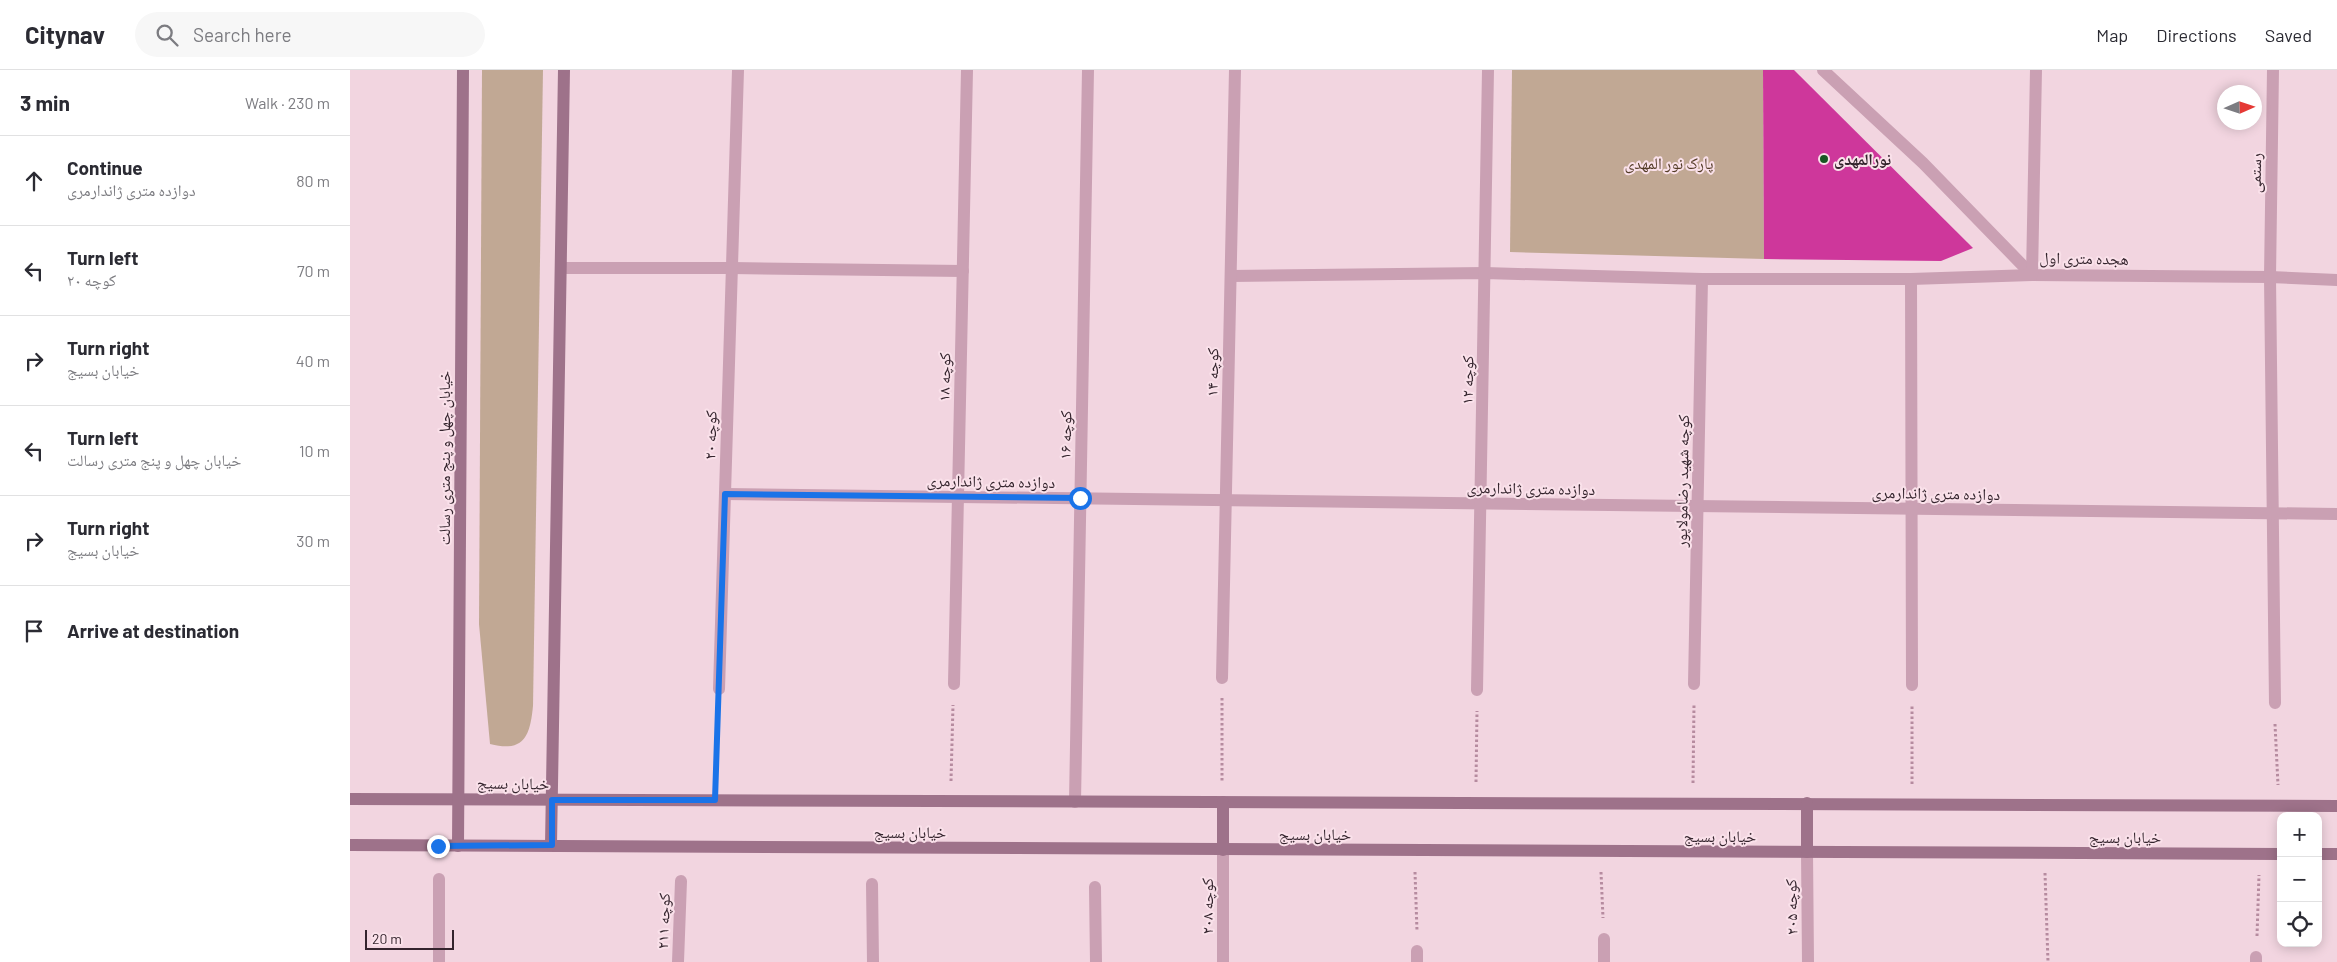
<!DOCTYPE html>
<html lang="en">
<head>
<meta charset="utf-8">
<style>
	:root { --surface:#fff; --page:#f7f7f7; --text:#2b2b33; --muted:#7c7c81; --line:#e1e1e2 }
	body { margin:0; font-family:Barlow,"Noto Naskh Arabic",sans-serif; background:var(--page); color:var(--text) }
	.controls { position:absolute; right:15px; bottom:15px; display:grid; overflow:hidden; border-radius:10px; box-shadow:0 2px 12px #0003 }
	.controls button { width:45px; height:45px; display:grid; place-items:center; padding:0; border:0; border-bottom:1px solid var(--line); background:var(--surface); color:var(--text); font:25px sans-serif }
	.compass { position:absolute; left:1867px; top:15px; width:45px; height:45px; border-radius:50%; background:var(--surface); box-shadow:0 2px 12px #0003; rotate:87deg }
	.scale { position:absolute; left:15px; bottom:12px; width:89px; box-sizing:border-box; padding-left:5px; border:2px solid #34242d; border-top:0; font-size:14px; line-height:18px; white-space:nowrap; color:#34242d; -webkit-text-stroke:4px #fae1ea; paint-order:stroke }
	.stop { position:absolute; width:15px; height:15px; margin:-11px; border:4px solid #1a73e8; border-radius:50%; background:#fff }
	.stop.end { background:#1a73e8; border-color:#fff; box-shadow:0 1px 5px #0008 }
	.list { margin:0; padding:0; list-style:none }
	h2 { display:flex; justify-content:space-between; align-items:center; height:65px; margin:0; padding:0 20px; font-size:21px }
	h2 small { font-size:16px; font-weight:400; color:var(--muted) }
	.list li { display:grid; grid-template-columns:32px 1fr auto; gap:15px; align-items:center; box-sizing:border-box; height:90px; padding:0 20px; border-top:1px solid var(--line) }
	.list b { display:block; font-size:19px; white-space:nowrap }
	.list p { margin:0; font-size:16px; white-space:nowrap; color:var(--muted) }
	.list em { font-size:16px; font-style:normal; color:var(--muted) }
	.icon { flex:none; width:28px; height:28px; fill:none; stroke:currentColor; stroke-width:2; stroke-linecap:round; stroke-linejoin:round }
	.map { position:relative; flex:none; width:1987px; height:892px; overflow:hidden }
	header { display:flex; align-items:center; gap:30px; box-sizing:border-box; height:70px; padding:0 25px; background:var(--surface); border-bottom:1px solid var(--line) }
	header strong { font-size:24px }
	nav { display:flex; gap:28px; margin-inline-start:auto; font-size:18px }
	.search { width:350px; height:45px; background:var(--page); display:flex; align-items:center; gap:12px; box-sizing:border-box; padding:0 18px; border-radius:28px; color:var(--muted); font-size:19px }
	main { display:flex }
	aside { flex:1; background:var(--surface) }
	.map>svg:first-child { display:block }
</style>
</head>
<body>
<header>
<strong>Citynav</strong>
<div class="search"><svg class="icon" aria-label="search" viewBox="0 0 24 24"><circle cx="10" cy="10" r="6"/><path d="M15 15l6 6"/></svg>Search here</div>
<nav><a>Map</a><a>Directions</a><a>Saved</a></nav>
</header>
<main>
<aside>
<h2>3 min<small>Walk · 230 m</small></h2>
<ul class="list">
<li><svg class="icon" aria-label="ahead" viewBox="0 0 24 24"><path d="M12 20V5M6 11l6-6 6 6"/></svg><div><b>Continue</b><p>دوازده متری ژاندارمری</p></div><em>80 m</em></li>
<li><svg class="icon" aria-label="left" viewBox="0 0 24 24"><path d="M17 20v-9H6M10 6l-5 5 5 5"/></svg><div><b>Turn left</b><p>۲۰ کوچه</p></div><em>70 m</em></li>
<li><svg class="icon" aria-label="right" viewBox="0 0 24 24"><path d="M7 20v-9h11M14 6l5 5-5 5"/></svg><div><b>Turn right</b><p>خیابان بسیج</p></div><em>40 m</em></li>
<li><svg class="icon" aria-label="left" viewBox="0 0 24 24"><path d="M17 20v-9H6M10 6l-5 5 5 5"/></svg><div><b>Turn left</b><p>خیابان چهل و پنج متری رسالت</p></div><em>10 m</em></li>
<li><svg class="icon" aria-label="right" viewBox="0 0 24 24"><path d="M7 20v-9h11M14 6l5 5-5 5"/></svg><div><b>Turn right</b><p>خیابان بسیج</p></div><em>30 m</em></li>
<li><svg class="icon" aria-label="arrive" viewBox="0 0 24 24"><path d="M6 21V4h12l-3 4 3 4H6"/></svg><div><b>Arrive at destination</b></div></li>
</ul>
</aside>
<div class="map">
<svg width="1987" height="892" viewBox="0 0 1987 892">
	<rect width="100%" height="100%" fill="#f2d5e0"/>
	<!-- green -->
	<g fill="#c1a894">
		<path d="M132,0H193L183,636C180,665 175,683 140,674L129,554Z"/>
		<path d="M1162,0H1413L1414,189L1160,182Z"/>
	</g>
	<!-- building -->
	<path fill="#ce379b" d="M1413,0H1444L1623,178L1591,191L1414,189Z"/>
	<g fill="none" stroke-linecap="round" stroke-linejoin="round">
		<!-- path -->
		<g stroke="#b68b9f" stroke-width="3" stroke-dasharray="2.5 2.5" stroke-linecap="butt">
			<path d="M872,628V712"/>
			<path d="M1925,654L1928,715"/>
			<path d="M366,710L368,638"/>
			<path d="M601,711L603,635"/>
			<path d="M1126,712L1127,641"/>
			<path d="M1343,713L1344,634"/>
			<path d="M1562,714V635"/>
			<path d="M1065,802L1067,861"/>
			<path d="M1251,802L1253,848"/>
			<path d="M1695,803L1698,892"/>
			<path d="M1907,866L1909,805"/>
		</g>
		<!-- street -->
		<g stroke="#caa0b3" stroke-width="12">
			<path d="M1473,0L1573,93L1682,205L1920,207L1987,210"/>
			<path d="M1923,0L1920,207L1925,633"/>
			<path d="M211,198H382L613,201"/>
			<path d="M881,206L1135,203L1352,209H1561L1682,205L1686,0"/>
			<path d="M1561,209L1562,615"/>
			<path d="M375,424L1987,444"/>
			<path d="M872,608L885,0"/>
			<path d="M604,614L617,0"/>
			<path d="M1344,614L1352,209"/>
			<path d="M369,619L388,0"/>
			<path d="M1127,620L1138,0"/>
			<path d="M725,732L738,0"/>
			<path d="M1457,782L1458,892"/>
			<path d="M522,814L523,892"/>
			<path d="M745,817L746,892"/>
			<path d="M1254,869V892"/>
			<path d="M1067,881V892"/>
			<path d="M89,892V809"/>
			<path d="M328,892L331,811"/>
			<path d="M873,892V780"/>
			<path d="M1906,892V887"/>
		</g>
		<!-- secondary -->
		<g stroke="#9e728a" stroke-width="12">
			<path d="M0,729L1987,736"/>
			<path d="M873,732V780"/>
			<path d="M0,775L1931,784"/>
			<path d="M201,775L214,0"/>
			<path d="M108,776L113,0"/>
			<path d="M1457,782V733"/>
			<path d="M1968,784H1987"/>
		</g>
	</g>
	<g fill="none" stroke-linecap="round" stroke-linejoin="round">
		<!-- route -->
		<path stroke="#1a73e8" stroke-width="6" d="M88,776L202,775V730H365L375,424L730,428"/>
	</g>
	<!-- markers -->
	<circle fill="#185722" stroke="#fae1ea" stroke-width="2" cx="1474" cy="89" r="5"/>
	<g text-anchor="middle" stroke-width="4" stroke-linejoin="round" paint-order="stroke">
		<!-- poi labels -->
		<g font-size="16" font-weight="bold" fill="#34242d" stroke="#fae1ea" text-anchor="start">
			<text x="1484" y="95">نورالمهدی</text>
		</g>
		<!-- park labels -->
		<g font-size="16" fill="#533b26" stroke="#fae1ea">
			<text x="1319" y="99">پارک نور المهدی</text>
		</g>
		<!-- street labels -->
		<g font-size="16" fill="#34242d" stroke="#fae1ea">
			<text transform="translate(1905 103) rotate(-89)" y="6">رستمی</text>
			<text transform="translate(1734 188) rotate(1)" y="6">هجده متری اول</text>
			<text transform="translate(862 304) rotate(-89)" y="6">‍‍ ۱۴ کوچه</text>
			<text transform="translate(594 307) rotate(-89)" y="6">۱۸ کوچه</text>
			<text transform="translate(1117 310) rotate(-89)" y="6">۱۲ کوچه</text>
			<text transform="translate(360 365) rotate(-88)" y="6">۲۰ کوچه</text>
			<text transform="translate(715 365) rotate(-89)" y="6">۱۶ کوچه</text>
			<text transform="translate(94 388) rotate(-90)" y="6">خیابان چهل و پنج متری رسالت</text>
			<text transform="translate(641 411) rotate(1)" y="6">دوازده متری ژاندارمری</text>
			<text transform="translate(1332 411) rotate(-89)" y="6">کوچه شهید رضامولاپور</text>
			<text transform="translate(1181 418) rotate(1)" y="6">دوازده متری ژاندارمری</text>
			<text transform="translate(1586 423) rotate(1)" y="6">دوازده متری ژاندارمری</text>
			<text transform="translate(163 713) rotate(1)" y="6">خیابان بسیج</text>
			<text x="560" y="768">خیابان بسیج</text>
			<text x="965" y="770">خیابان بسیج</text>
			<text x="1370" y="772">خیابان بسیج</text>
			<text x="1775" y="773">خیابان بسیج</text>
			<text transform="translate(857 836) rotate(-90)" y="6">۲۰۸ کوچه</text>
			<text transform="translate(1441 837) rotate(-91)" y="6">۲۰۵ کوچه</text>
			<text transform="translate(313 851) rotate(-88)" y="6">کوچه ۲۱۱</text>
		</g>
	</g>
</svg>
<div class="controls">
<button>+</button>
<button>−</button>
<button><svg class="icon" aria-label="locate" viewBox="0 0 24 24"><circle cx="12" cy="12" r="6"/><path d="M12 2v4M12 18v4M2 12h4M18 12h4"/></svg></button>
</div>
<svg class="compass" viewBox="-18 -18 36 36"><path d="M0-13l5 13h-10z" fill="#e53935"/><path d="M0 13l5-13h-10z" fill="#7c7c81"/></svg>
<div class="scale">20 m</div>
<div class="stop" style="left:730px;top:428px"></div>
<div class="stop end" style="left:88px;top:776px"></div>
</div>
</main>
</body>
</html>
